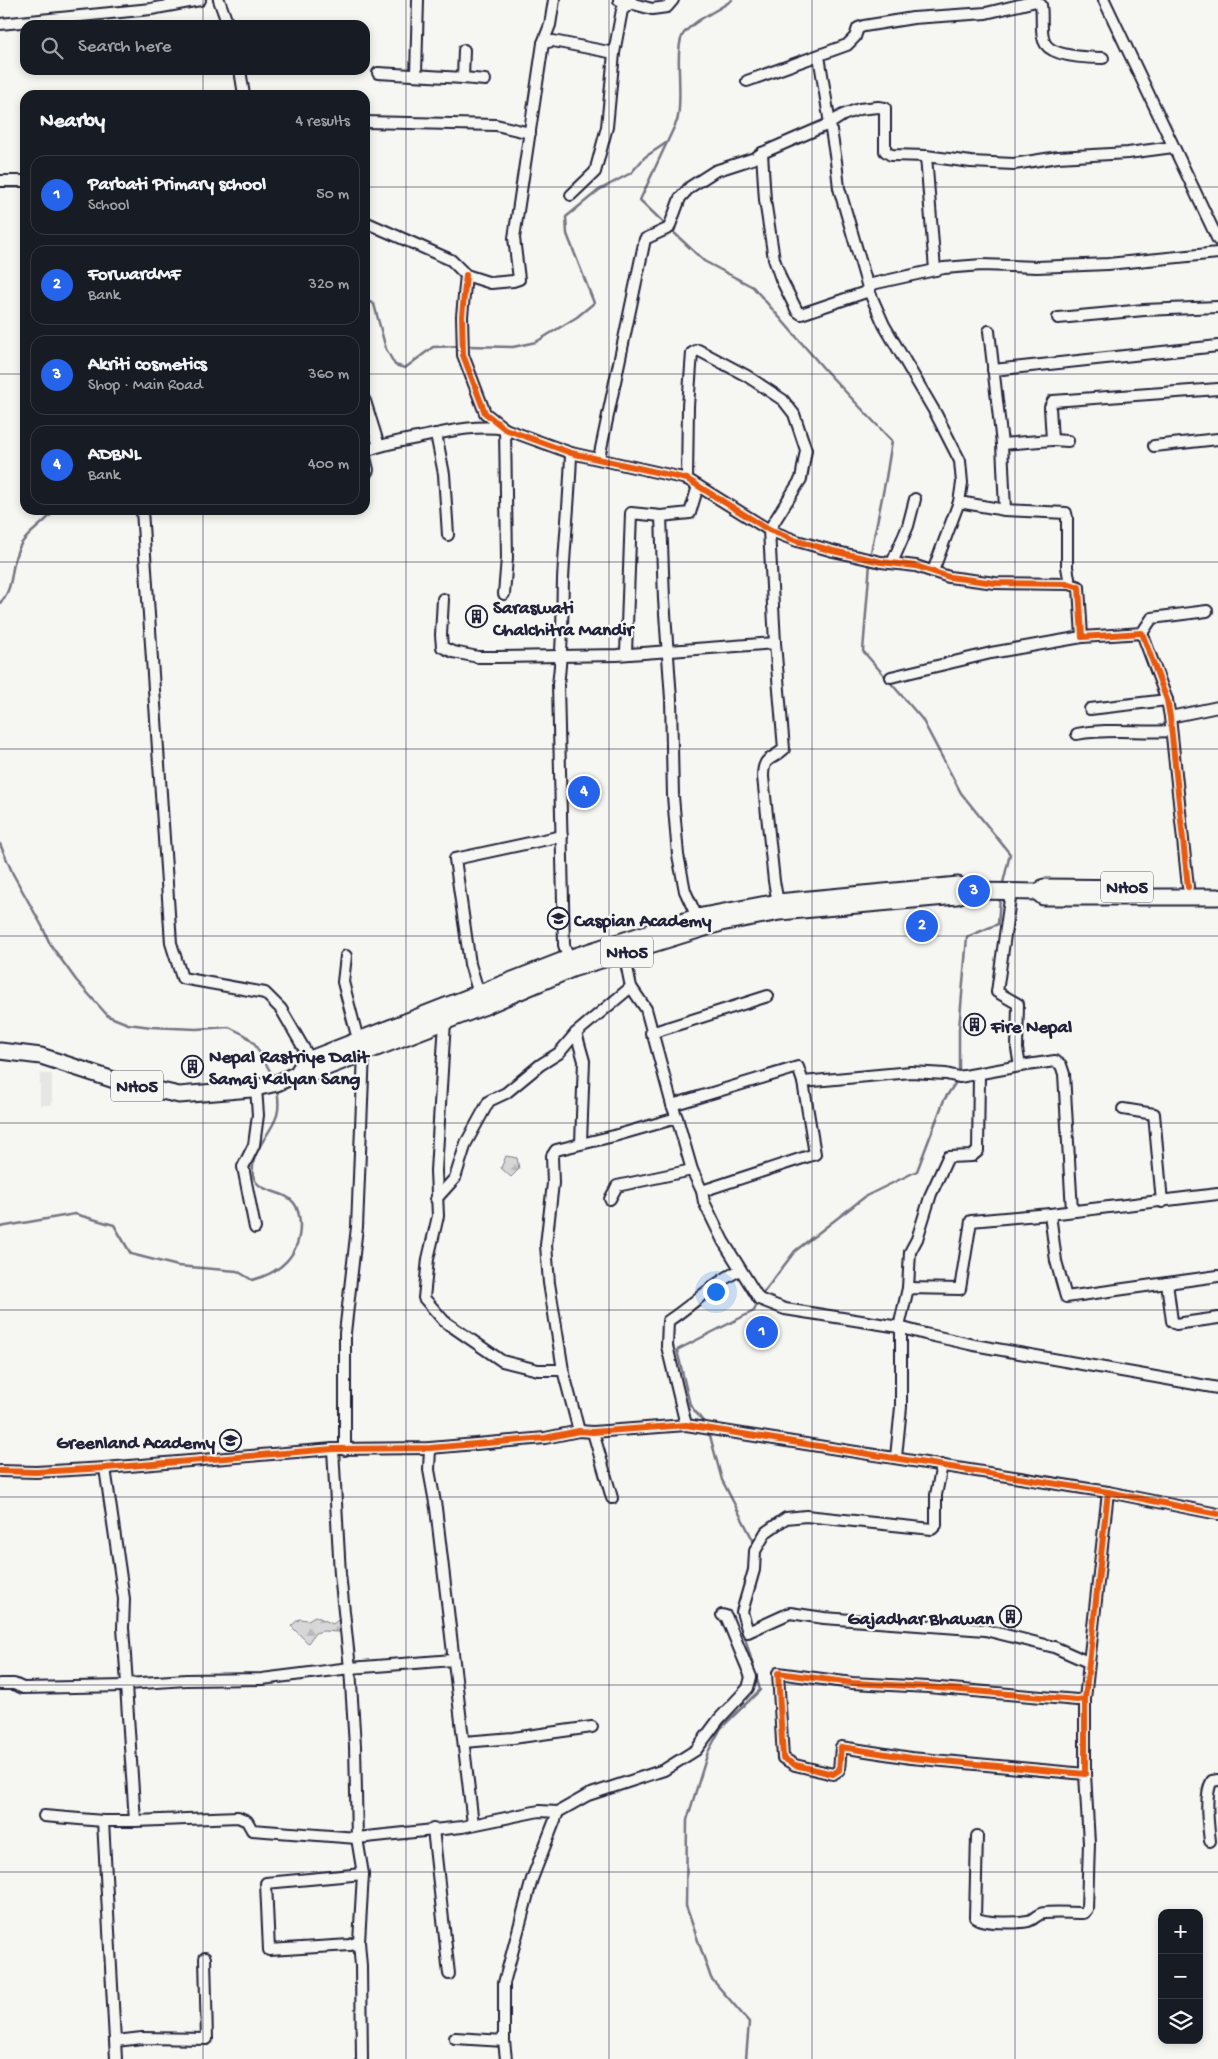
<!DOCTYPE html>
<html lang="en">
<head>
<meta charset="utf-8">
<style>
	:root { --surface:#171b24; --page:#20242c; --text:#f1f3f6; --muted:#9ea1a6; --line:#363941; --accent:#2563eb }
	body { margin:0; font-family:"Gochi Hand",sans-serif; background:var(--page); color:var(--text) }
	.controls { position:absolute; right:15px; bottom:15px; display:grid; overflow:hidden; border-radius:10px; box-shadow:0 2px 8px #0003 }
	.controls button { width:45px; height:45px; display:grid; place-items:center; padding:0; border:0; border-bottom:1px solid var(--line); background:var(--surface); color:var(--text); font:25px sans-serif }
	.you { position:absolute; left:715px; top:1291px; width:18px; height:18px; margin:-12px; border:4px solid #fff; border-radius:50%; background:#1a73e8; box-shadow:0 0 0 8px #1a73e833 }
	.badge { display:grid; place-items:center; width:32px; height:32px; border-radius:50%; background:var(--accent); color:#fff; font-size:16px; font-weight:700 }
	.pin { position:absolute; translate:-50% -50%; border:2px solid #fff; box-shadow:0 1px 5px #0006 }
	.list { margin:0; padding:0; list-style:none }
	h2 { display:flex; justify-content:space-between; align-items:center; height:65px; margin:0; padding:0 20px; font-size:21px }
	h2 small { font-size:16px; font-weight:400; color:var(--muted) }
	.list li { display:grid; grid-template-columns:32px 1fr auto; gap:15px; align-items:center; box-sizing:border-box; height:80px; margin:0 10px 10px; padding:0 10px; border:1px solid var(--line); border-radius:15px }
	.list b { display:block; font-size:19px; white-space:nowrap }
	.list p { margin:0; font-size:16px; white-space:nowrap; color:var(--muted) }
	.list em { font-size:16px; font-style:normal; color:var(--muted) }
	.icon { flex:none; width:28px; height:28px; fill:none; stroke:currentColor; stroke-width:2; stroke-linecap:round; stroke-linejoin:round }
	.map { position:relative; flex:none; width:1218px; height:2059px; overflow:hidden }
	.search { position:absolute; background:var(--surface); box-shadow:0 2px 8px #0003; left:20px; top:20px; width:350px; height:55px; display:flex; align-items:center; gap:12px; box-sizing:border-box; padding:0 18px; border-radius:15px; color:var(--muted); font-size:19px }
	.panel { position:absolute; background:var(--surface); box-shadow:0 2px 8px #0003; left:20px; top:90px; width:350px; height:425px; border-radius:15px }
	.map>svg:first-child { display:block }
</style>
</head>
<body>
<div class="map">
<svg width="1218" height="2059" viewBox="0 0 1218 2059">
	<defs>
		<pattern id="forest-firs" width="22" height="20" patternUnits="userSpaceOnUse" patternTransform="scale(1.25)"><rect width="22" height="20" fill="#d7d7d7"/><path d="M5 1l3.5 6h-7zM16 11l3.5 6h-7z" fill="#b8b8b9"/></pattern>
	</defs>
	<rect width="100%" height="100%" fill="#f6f6f2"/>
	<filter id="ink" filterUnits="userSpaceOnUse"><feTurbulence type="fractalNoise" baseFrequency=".02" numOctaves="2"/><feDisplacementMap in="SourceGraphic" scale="10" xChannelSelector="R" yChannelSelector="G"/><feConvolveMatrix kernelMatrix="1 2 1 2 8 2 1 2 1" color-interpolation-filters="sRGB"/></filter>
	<g filter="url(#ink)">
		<!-- built -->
		<g fill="#e6e6e4">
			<rect x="40" y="1074" width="12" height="31"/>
			<path d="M763,1321L771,1334L761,1341L753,1330Z"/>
		</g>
		<!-- forest -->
		<g fill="url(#forest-firs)" stroke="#7c7c89">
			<path d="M506,1156L517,1158L519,1169L511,1177L501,1168Z"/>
			<path d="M315,1616L333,1624L338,1620L340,1630L338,1632L323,1631L315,1633L308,1643L291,1626L299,1619L308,1620Z"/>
		</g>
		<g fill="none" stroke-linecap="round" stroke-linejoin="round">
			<!-- stream -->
			<g stroke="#757583" stroke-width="2.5">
				<path d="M677,121C684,100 673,46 684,33C697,18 716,12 732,0"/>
				<path d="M667,226L640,200L677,121"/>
				<path d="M671,230L704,261L753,287L825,370L892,441L886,478L870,557"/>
				<path d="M365,299L374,304L386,349L395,365L405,368L433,347L461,346"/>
				<path d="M467,346L513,347L536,342L577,317L594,303L567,234L566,217L599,190L631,173L645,157L666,143"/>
				<path d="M870,563L863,651L922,719L961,793L1010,854L1002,887"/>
				<path d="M0,603C16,587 9,562 21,544C30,531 45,523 55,510"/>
				<path d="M0,844L13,874L42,926L50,944L76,980L108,1016L128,1024L151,1027L196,1029L229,1027L245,1035L254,1043L274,1078"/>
				<path d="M959,1073V1029L967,937L998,924L1000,898"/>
				<path d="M0,1227L75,1214L114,1225L131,1254L178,1266L237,1271L252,1280C280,1273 300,1255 300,1225C300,1218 298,1208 294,1203C284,1189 255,1194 253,1174C250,1150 271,1135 277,1115C280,1106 278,1097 277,1088"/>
				<path d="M761,1296L795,1251L866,1196L917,1171L944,1100L958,1079"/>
				<path d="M706,1425L690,1405L677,1350L754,1311L758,1301"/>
				<path d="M709,1432L722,1480L754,1542L752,1548"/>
				<path d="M747,1577L750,1563"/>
				<path d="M744,1634L760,1690L721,1728L708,1752L687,1820L686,1906L711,1978L749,2022L746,2059"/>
			</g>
			<defs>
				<g id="street">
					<path d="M219,0L228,25"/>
					<path d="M619,0L652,9L667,7L673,0"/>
					<path d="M1104,0L1218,240"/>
					<path d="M0,24L151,9L200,0"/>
					<path d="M543,43L553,41L614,53L622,10L631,3V0"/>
					<path d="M819,56L836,161L839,188L869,291L801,314L797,311L781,279L774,259L765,200L762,153L829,124L843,115L859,109L878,107L885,108V151L891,155L926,156L971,162L1014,164L1058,157L1128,153L1173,147"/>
					<path d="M240,70L244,95"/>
					<path d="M378,73L463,78L464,50"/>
					<path d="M416,74L418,0"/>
					<path d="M463,78L485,80"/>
					<path d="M747,81L847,45L855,37L858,28L864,26L913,18L986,13L1036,1L1041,5C1043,16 1040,30 1044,41C1049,57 1089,58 1103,58"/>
					<path d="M365,122L496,125L530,133"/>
					<path d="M926,156L935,270"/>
					<path d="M0,181H25"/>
					<path d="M571,195L595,172L607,127L614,53"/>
					<path d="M365,222L451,260L466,275L491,283L513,281L519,279L514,238L543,43L550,25L554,0"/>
					<path d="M466,275L462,316L463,355L485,413L505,429L571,453L687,479L769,530L797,541L833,551L881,562L916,566L949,577L995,583L1070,584L1079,587L1082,637L1142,633L1167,700L1170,717L1188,887"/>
					<path d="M1058,318L1144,310L1218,307"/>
					<path d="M989,331L1002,444L1005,510L1066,513L1067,518V567L1070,584"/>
					<path d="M993,370L1218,346"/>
					<path d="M365,401L379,446"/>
					<path d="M436,434L444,474L448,535"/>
					<path d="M1052,440L1068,441"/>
					<path d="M1002,444L1052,440L1050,407L1053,401L1218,389"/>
					<path d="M1154,446L1218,439"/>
					<path d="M365,455L368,450C384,444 400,441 417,438C446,432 476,424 505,429L507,558L504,594"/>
					<path d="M365,457L368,470L365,475"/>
					<path d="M599,458L645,239L669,228L680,198L690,187L715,171L755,158L762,153"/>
					<path d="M687,479L688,406L692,353L698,350L747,376L783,400L794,414L806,450L801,479L769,530L775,643"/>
					<path d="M959,502L1005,510"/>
					<path d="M142,510L171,943L182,978L265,993L281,1009L310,1059"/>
					<path d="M661,516L664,599L671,699L673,796L678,855L685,891L697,917"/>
					<path d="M892,563L908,526L915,499"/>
					<path d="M933,571L959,502L962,483L960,461L936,414L884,325L869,291L872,284L944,268L982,265L1037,267L1108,264L1218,253"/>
					<path d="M443,599L441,635L442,647L453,652L478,657H497L617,655L775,643L784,749C771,761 763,756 763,777L774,881L779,908"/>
					<path d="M1142,633L1152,618L1207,611"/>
					<path d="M626,653L631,513L661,516L690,513L698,486"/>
					<path d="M891,677L991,653L1082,637"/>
					<path d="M1090,709L1167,700"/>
					<path d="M1170,717L1218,707"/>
					<path d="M1077,734C1107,728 1139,733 1171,731"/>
					<path d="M624,953L631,987L646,1009L672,1105L677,1118L692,1170L702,1191L704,1202L723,1241L759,1299L785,1309L899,1327L925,1334L974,1345L1218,1388"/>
					<path d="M570,963L564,945L558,684C563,649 562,615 563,580C565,537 570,495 571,453"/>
					<path d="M479,994L470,964L455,859L562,836"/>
					<path d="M445,1021L436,1171L438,1216L428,1259L424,1298L444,1321L502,1361L538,1370H563"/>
					<path d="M576,1033L584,1061L581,1143"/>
					<path d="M651,1033L768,996"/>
					<path d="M1020,1066L1055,1061L1061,1065L1064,1074L1072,1211"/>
					<path d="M672,1105L798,1067L803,1082L911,1072L946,1074L959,1077L1020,1066L1017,1049L1018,1004L997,992L1011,892"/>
					<path d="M1123,1109L1154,1114L1162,1202"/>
					<path d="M702,1191L815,1154L803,1082"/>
					<path d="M436,1199L455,1178L466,1143L489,1101L506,1093L540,1065L559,1053L576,1033L631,987"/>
					<path d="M610,1199L617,1186L692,1170"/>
					<path d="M1050,1214L1218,1194"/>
					<path d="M255,1228L243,1167L254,1145L258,1115L256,1088"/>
					<path d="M1167,1283L1172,1321L1176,1324L1218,1318"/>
					<path d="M908,1288L910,1252L917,1239L931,1194L948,1157L972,1156L978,1151L979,1074"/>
					<path d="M686,1425L667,1346L668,1321C694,1304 713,1283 740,1270"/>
					<path d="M579,1431L563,1370L549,1283L546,1245L553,1183L552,1156L556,1150L614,1136L677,1118"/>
					<path d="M593,1432L612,1498"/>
					<path d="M430,1448L429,1470L436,1508L473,1824"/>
					<path d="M333,1449L340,1574L350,1668L355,1746L357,1838L363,1874L359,1942L361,1966L362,2059"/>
					<path d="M345,1450V1333L357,1227L364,1052L356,1032L343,982L346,956"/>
					<path d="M896,1457L901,1407V1332L899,1327L908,1288L960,1289L971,1221L1050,1214L1056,1261L1066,1297L1218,1276"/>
					<path d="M942,1465L936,1495V1525L932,1529L806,1516L786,1518L766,1532L755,1551L754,1570L742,1612L748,1632L790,1613L824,1618L985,1630L1054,1647L1088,1662"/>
					<path d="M105,1468L124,1599L123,1628L127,1684L126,1686L135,1821"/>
					<path d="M0,1471L36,1472L105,1468L333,1449L430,1448L545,1438L579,1431L593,1432L686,1425L1108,1492L1218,1514"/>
					<path d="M0,1684H14L23,1688L126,1686"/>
					<path d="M127,1684L186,1680L262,1679L350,1668L453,1660"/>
					<path d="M1085,1699L1077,1700L928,1687L852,1683L778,1673L783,1758L795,1765L833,1774L839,1770L841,1747L911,1758L1085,1774V1699L1108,1492"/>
					<path d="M464,1742L513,1738L592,1727"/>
					<path d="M44,1816L103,1821H135L238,1817L247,1821L252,1830L357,1838L462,1827L539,1811L558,1812L588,1795L664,1770L696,1750L719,1719L748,1688L751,1677L726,1616L722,1615"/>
					<path d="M103,1821L116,2059"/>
					<path d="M433,1829L449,1974"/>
					<path d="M977,1836L975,1917C982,1924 1017,1923 1028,1921C1034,1920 1037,1913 1045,1913C1057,1912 1071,1913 1084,1913L1087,1909L1089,1843L1085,1774"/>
					<path d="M1210,1841C1208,1825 1204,1794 1212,1781L1218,1780"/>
					<path d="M359,1942L350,1945L269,1950L266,1883L363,1874"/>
					<path d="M455,2038L504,2041"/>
					<path d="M116,2041L142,2038L207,2039L205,1958"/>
					<path d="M506,2059L504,2041V1983L532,1879L558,1812"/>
				</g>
				<g id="primary">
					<path d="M1044,887L1144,888"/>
					<path d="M0,1051L41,1056L114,1080L179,1095L251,1089L277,1083L297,1074L303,1064L310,1059L569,958L697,917L778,902L958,885L972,891"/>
					<path d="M297,1074H308L317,1071L483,1007L572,969L721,923L780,912L957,896L972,891L1037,892L1043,897H1218"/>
				</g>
			</defs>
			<!-- street casing -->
			<use href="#street" stroke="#22223b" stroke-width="14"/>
			<!-- primary casing -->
			<use href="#primary" stroke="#22223b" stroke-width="19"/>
			<!-- street -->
			<use href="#street" stroke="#f6f6f2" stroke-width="10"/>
			<!-- primary -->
			<use href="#primary" stroke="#f6f6f2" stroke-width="15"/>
			<defs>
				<g id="cycleway">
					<path d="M466,275L462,316L463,355L485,413L505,429L571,453L687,479L769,530L797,541L833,551L881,562L916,566L949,577L995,583L1070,584L1079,587L1082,637L1142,633L1167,700L1170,717L1188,887"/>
					<path d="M0,1471L36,1472L105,1468L333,1449L430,1448L545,1438L579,1431L593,1432L686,1425L1108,1492L1218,1514"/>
					<path d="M1085,1699L1077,1700L928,1687L852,1683L778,1673L783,1758L795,1765L833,1774L839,1770L841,1747L911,1758L1085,1774V1699L1108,1492"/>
				</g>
			</defs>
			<!-- cycleway casing -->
			<use href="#cycleway" stroke="#f6f6f2" stroke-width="9"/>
			<!-- cycleway -->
			<use href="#cycleway" stroke="#e8590c" stroke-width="6"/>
		</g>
	</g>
	<!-- grid -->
	<path fill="none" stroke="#22223b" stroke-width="1" stroke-opacity="0.55" d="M203,0V25M406,0V2059M609,0V2059M812,0V2059M1015,0V2059M203,70V95M0,187H25M365,187H1218M0,374H25M365,374H1218M203,510V2059M0,562H1218M0,749H1218M0,936H1218M0,1123H1218M0,1310H1218M0,1497H1218M0,1685H1218M0,1872H1218"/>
	<!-- icons -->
	<defs>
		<symbol id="building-ring" viewBox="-11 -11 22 22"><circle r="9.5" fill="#f6f6f2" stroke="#22223b" stroke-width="1.5"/><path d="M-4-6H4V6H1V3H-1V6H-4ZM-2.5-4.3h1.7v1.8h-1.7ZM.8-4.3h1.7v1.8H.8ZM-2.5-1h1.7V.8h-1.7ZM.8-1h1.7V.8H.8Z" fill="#22223b"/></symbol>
		<symbol id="school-ring" viewBox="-11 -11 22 22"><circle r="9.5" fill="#f6f6f2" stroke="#22223b" stroke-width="1.5"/><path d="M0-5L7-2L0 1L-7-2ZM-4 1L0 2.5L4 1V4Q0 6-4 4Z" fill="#22223b"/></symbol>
	</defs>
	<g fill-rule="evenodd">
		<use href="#building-ring" x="464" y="604" width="25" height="25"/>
		<use href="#school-ring" x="546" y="906" width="25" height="25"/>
		<use href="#building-ring" x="962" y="1012" width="25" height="25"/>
		<use href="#building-ring" x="180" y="1054" width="25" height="25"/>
		<use href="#school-ring" x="218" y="1428" width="25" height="25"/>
		<use href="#building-ring" x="998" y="1604" width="25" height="25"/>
	</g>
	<g text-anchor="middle" stroke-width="4.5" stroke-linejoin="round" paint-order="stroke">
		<!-- shield labels -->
		<g fill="#f6f6f2" stroke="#626272" stroke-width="1">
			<rect x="1101" y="871.5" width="52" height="31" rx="4"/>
			<rect x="601" y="936.5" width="52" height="31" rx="4"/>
			<rect x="111" y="1070.5" width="52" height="31" rx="4"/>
		</g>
		<g font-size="18" font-weight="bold" fill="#22223b">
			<text x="1127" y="893">NH05</text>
			<text x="627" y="958">NH05</text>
			<text x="137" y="1092">NH05</text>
		</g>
		<!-- poi labels -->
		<g font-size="19" font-weight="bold" fill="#22223b" stroke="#f6f6f2" text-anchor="start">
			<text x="493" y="613">Saraswati<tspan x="493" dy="22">Chalchitra Mandir</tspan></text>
			<text x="574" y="926">Caspian Academy</text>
			<text x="991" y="1032">Fire Nepal</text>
			<text x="209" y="1062">Nepal Rastriye Dalit<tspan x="209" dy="22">Samaj Kalyan Sang</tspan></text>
			<text x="215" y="1448" text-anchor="end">Greenland Academy</text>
			<text x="994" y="1624" text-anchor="end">Gajadhar Bhawan</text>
		</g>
	</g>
</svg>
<div class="controls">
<button>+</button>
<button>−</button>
<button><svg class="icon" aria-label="layers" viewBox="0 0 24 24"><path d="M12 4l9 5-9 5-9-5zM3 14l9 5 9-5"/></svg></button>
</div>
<div class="you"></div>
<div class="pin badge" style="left:762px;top:1332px">1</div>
<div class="pin badge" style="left:922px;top:926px">2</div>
<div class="pin badge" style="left:974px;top:891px">3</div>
<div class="pin badge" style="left:584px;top:792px">4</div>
<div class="search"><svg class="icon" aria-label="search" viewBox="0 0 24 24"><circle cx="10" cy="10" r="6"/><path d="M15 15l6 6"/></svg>Search here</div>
<section class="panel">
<h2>Nearby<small>4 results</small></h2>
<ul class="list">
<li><span class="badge">1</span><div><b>Parbati Primary school</b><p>School</p></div><em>50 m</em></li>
<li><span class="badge">2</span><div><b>ForwardMF</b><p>Bank</p></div><em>320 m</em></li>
<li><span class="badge">3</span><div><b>Akriti cosmetics</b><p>Shop · Main Road</p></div><em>360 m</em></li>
<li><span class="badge">4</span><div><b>ADBNL</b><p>Bank</p></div><em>400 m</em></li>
</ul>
</section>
</div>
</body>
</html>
